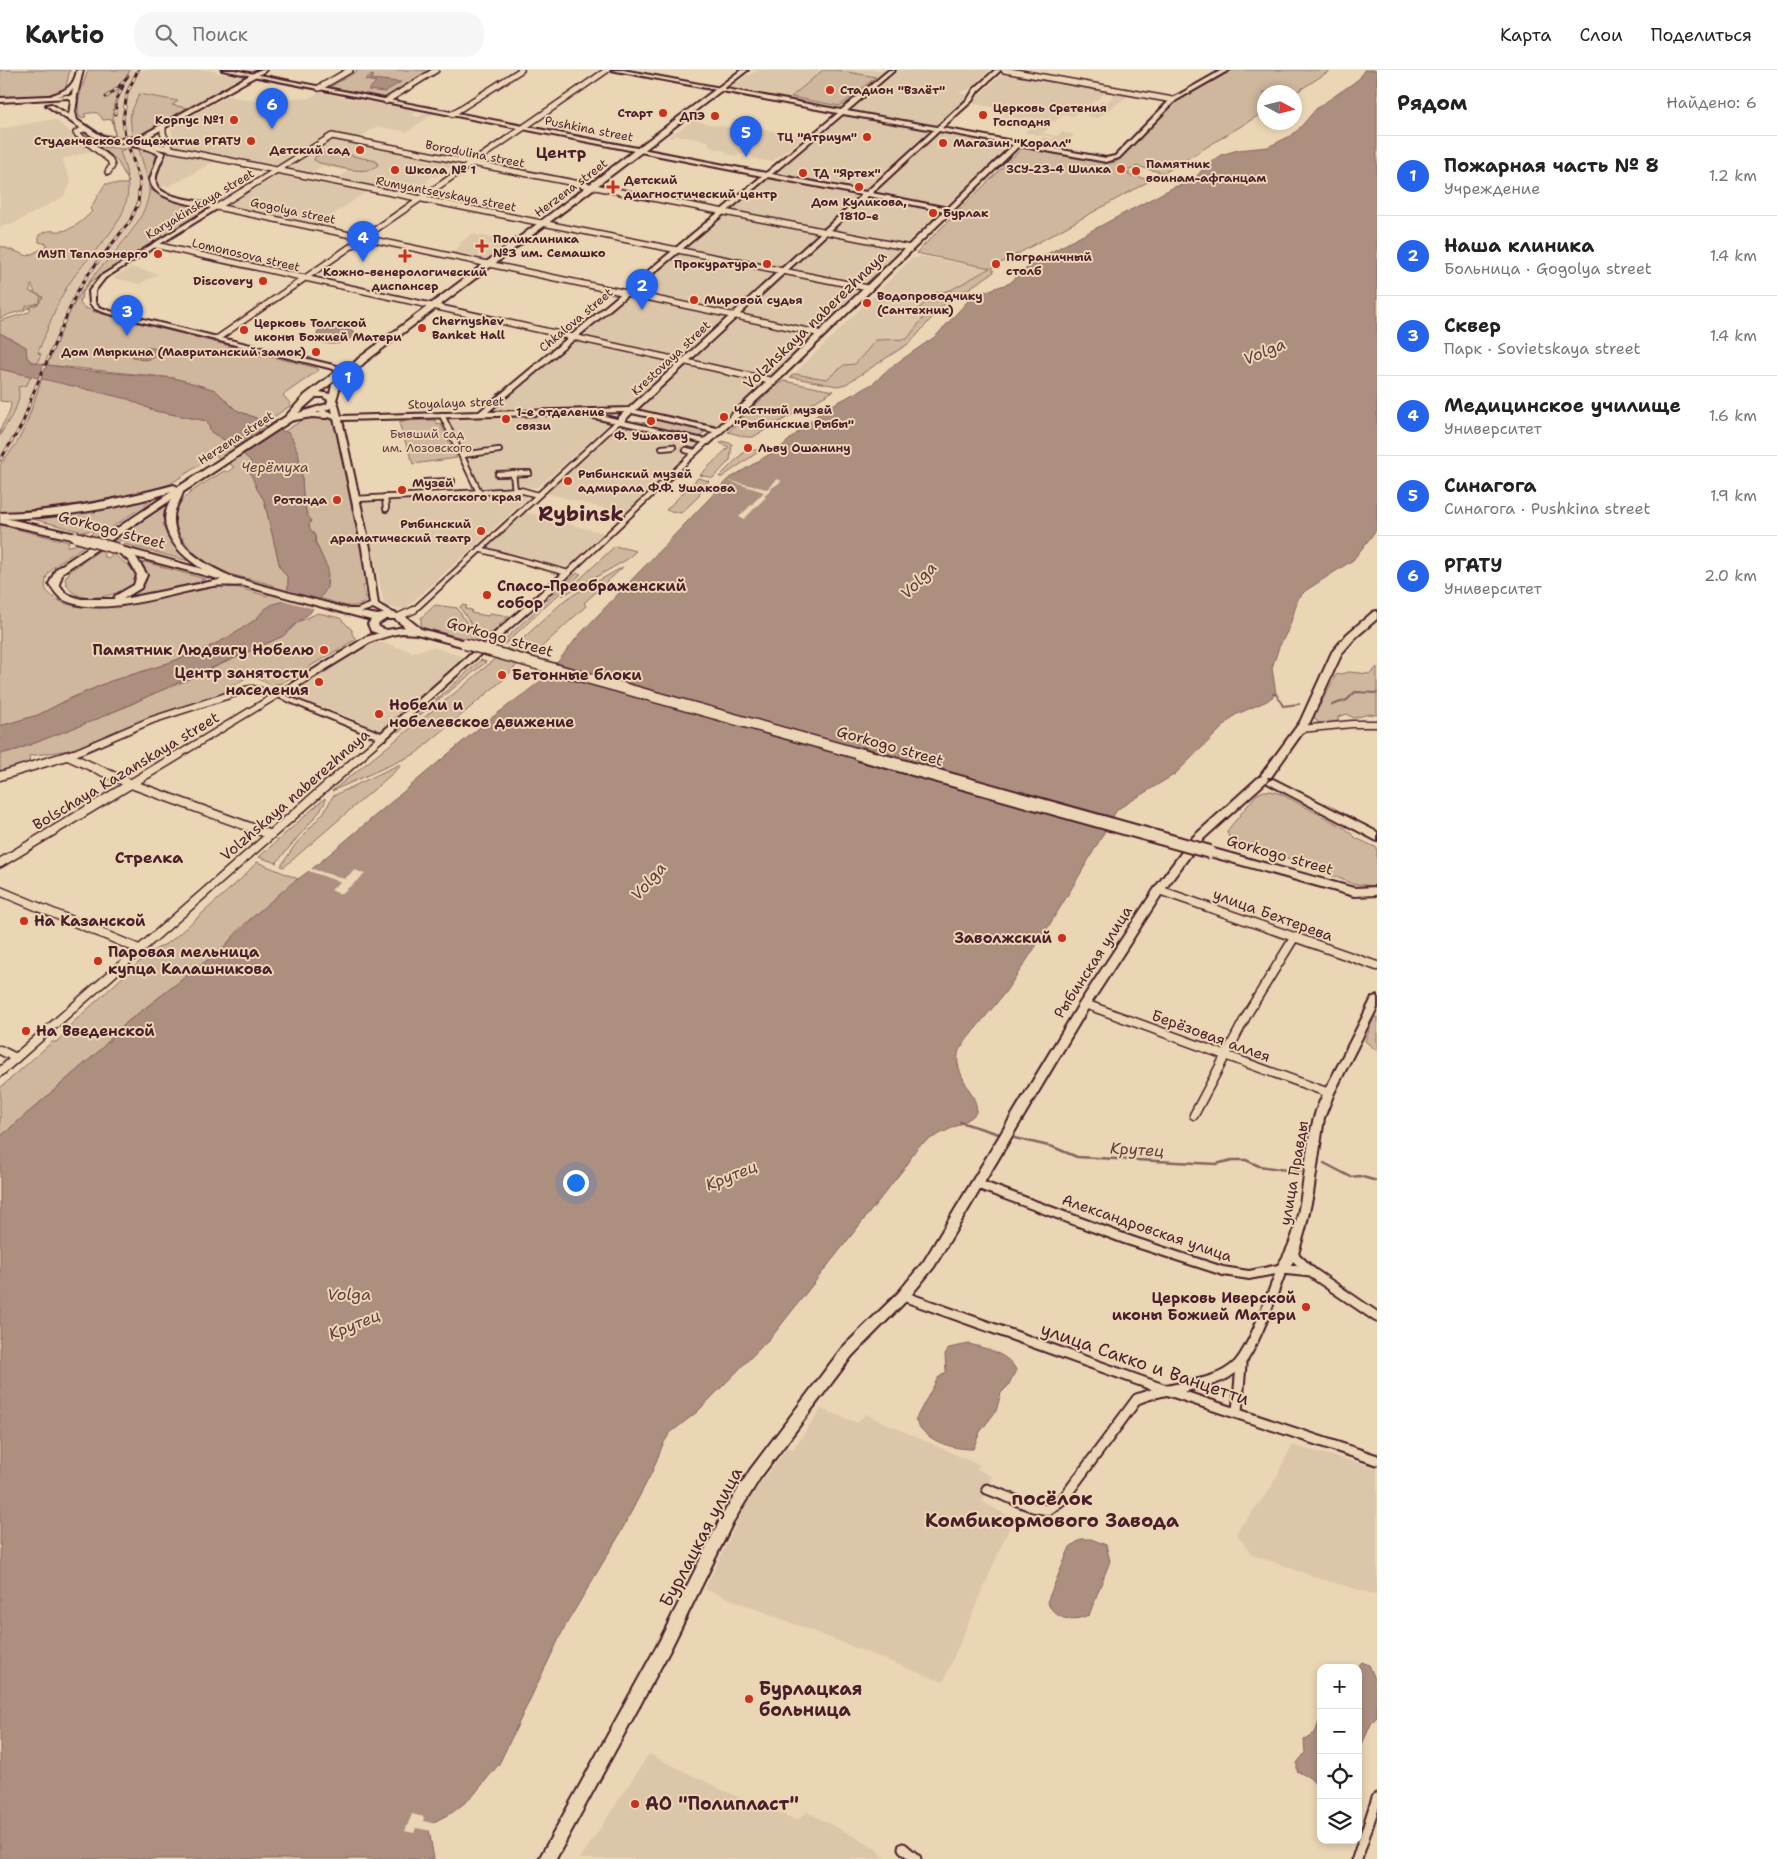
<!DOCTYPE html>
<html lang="ru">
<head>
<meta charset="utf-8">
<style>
	:root { --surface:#fff; --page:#f6f6f6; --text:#222; --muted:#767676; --line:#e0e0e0; --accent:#2563eb }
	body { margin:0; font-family:"Shantell Sans",sans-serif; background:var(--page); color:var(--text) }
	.controls { position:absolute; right:15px; bottom:15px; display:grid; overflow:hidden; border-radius:10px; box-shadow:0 2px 8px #0003 }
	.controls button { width:45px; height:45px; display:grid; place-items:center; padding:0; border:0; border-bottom:1px solid var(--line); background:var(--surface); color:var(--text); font:25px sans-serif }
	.compass { position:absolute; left:1257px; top:15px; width:45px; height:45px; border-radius:50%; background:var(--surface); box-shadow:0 2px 8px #0003; rotate:97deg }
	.you { position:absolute; left:575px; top:1112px; width:18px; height:18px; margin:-12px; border:4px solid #fff; border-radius:50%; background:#1a73e8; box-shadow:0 0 0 8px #1a73e833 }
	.badge { display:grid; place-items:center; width:32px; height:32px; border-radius:50%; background:var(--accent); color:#fff; font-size:16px; font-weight:700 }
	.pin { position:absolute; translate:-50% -41px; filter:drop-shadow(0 1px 2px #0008) }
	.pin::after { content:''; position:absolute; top:26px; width:18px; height:15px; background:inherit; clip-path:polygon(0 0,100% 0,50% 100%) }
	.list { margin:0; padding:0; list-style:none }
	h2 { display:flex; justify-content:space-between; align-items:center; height:65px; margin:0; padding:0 20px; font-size:21px }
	h2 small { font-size:16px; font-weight:400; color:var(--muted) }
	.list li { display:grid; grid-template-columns:32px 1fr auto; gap:15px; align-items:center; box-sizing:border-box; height:80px; padding:0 20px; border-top:1px solid var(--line) }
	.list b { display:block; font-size:19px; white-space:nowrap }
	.list p { margin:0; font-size:16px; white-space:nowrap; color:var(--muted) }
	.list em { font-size:16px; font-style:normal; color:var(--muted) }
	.icon { flex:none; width:28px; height:28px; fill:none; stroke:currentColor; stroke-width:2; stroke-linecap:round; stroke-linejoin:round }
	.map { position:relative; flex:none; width:1377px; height:1789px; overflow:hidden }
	header { display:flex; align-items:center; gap:30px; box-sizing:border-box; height:70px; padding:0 25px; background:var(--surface); border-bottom:1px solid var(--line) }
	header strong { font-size:24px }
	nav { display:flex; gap:28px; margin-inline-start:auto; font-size:18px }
	.search { width:350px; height:45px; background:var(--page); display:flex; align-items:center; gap:12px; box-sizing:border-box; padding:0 18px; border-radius:20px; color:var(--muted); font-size:19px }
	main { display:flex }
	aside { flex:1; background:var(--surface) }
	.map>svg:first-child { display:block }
</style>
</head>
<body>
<header>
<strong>Kartio</strong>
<div class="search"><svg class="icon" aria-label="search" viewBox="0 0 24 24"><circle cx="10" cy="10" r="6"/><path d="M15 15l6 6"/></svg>Поиск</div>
<nav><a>Карта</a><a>Слои</a><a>Поделиться</a></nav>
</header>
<main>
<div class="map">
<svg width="1377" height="1789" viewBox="0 0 1377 1789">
	<rect width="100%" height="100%" fill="#ead5b4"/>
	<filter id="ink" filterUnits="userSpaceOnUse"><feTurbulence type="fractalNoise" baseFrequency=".02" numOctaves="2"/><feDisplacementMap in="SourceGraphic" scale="10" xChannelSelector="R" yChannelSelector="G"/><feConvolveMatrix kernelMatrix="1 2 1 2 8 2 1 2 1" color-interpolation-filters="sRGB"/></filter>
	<g filter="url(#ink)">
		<!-- built -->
		<g fill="#dcc6a9">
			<path d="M130,0H212L218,3L244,7L225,16L227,18L219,20L220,22L190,39L171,35L178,31L138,24L131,39L130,55L132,67H128L132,79H139L145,97L149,123L144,139L132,159L81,222L71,240L42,308L26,355L17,373L0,395V366L15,342L18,317L27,315L55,241L67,217L115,155L127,135L129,111L120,81L125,79L120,68H117L113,49L116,29Z"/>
			<path d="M758,0H887L840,39L729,18L747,5H750Z"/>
			<path d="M897,0H990L968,20L959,22L966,25V30L937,55L849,40Z"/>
			<path d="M1003,3H1005L1110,20L1073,46L1064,44L1054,52L1025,47L1023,49L1002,46L1008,40L971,33Z"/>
			<path d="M277,22L280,28L291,30L296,27L307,29L320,22L340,27L419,40L411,45L418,47L428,42L434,43L407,62L377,56L358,69L332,64L273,97L175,78L171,58L227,26L257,31Z"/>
			<path d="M1117,22L1129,25L1098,48L1086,46L1104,34L1099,33L1101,31L1106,33Z"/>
			<path d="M847,44L931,59L932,60L867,120L775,104Z"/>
			<path d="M48,50H56L91,81L62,89L71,113L63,127L11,155L6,154L0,158V59Z"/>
			<path d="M693,51L733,58H752L805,66L771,92L752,88L754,86L741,83L737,86L725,83L726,81L710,77L708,71L675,65L672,68L668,67Z"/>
			<path d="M1036,53L1051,56L1042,63L1057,66L1062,62L1075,65L1059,77L1036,73L1043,67L1052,69L1054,67L1024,63Z"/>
			<path d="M941,61L1010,73L1011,75L946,136L874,123Z"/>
			<path d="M336,69L423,86L421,88L425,90L431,91L435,88L457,93L436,107L433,106L426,111L429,112L411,124L338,109L348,101L322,96L310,104L286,99Z"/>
			<path d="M169,81L174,82L216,90L189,106L168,117L165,116L159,119L157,109L164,85Z"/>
			<path d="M278,105L366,122L319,154L228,135Z"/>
			<path d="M770,107L859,124L860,126L824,159L728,141Z"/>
			<path d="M870,126L938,140L941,142L904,175L831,160Z"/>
			<path d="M723,145H729L819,164L780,199L682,179Z"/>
			<path d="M472,164L497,169L510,172L487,189L452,182L461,175L459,174Z"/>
			<path d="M828,164L902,178V180L864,215L788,201Z"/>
			<path d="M677,184H686L775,204L734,241L634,221Z"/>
			<path d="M920,186L990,198L951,220L933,225L918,238L928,242L907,269L876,270L855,294L844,295L827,309L794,304L912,188H918Z"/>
			<path d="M131,197L150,202L158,204L140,214L113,208Z"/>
			<path d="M785,204H790V206L860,219L818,259L742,244Z"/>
			<path d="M629,226L726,246L727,247L680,289L579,266Z"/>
			<path d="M736,249L777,256L812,265L771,306L692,291Z"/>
			<path d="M574,271L675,293L628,337L503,341L495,339Z"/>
			<path d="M685,296L762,312L763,314L715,358L638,340Z"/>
			<path d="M578,343L611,352L538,417L481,418L449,351L453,347Z"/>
			<path d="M622,353L698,372L625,444L546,423Z"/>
			<path d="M524,424H527L528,427L405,539L385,537L362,435L364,432Z"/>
			<path d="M525,442L587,459L605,463L567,498L564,499L487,478Z"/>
			<path d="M374,570L413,582L433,577L467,588L387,659L381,661L353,652L354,649L314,634L306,633L308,629L299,630L286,625Z"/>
			<path d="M821,1339L858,1353L865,1344L979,1395L977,1399L992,1407L982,1431L1013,1449L943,1612L705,1519L748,1429L788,1377L793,1379Z"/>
			<path d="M1292,1375L1377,1398V1525L1321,1509L1251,1484L1238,1466L1237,1461L1271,1418Z"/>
			<path d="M649,1684L733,1725L797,1750L807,1742L867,1773L876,1779L885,1789H580Z"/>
		</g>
		<!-- green -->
		<g fill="#cfb79e" stroke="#8c6b64">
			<path d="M0,0H70L65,21L37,27H0Z"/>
			<path d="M88,0H130L114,34L113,49L116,70L105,67L87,54L99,63L115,66L112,49L103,50C98,41 97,42 84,44L86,47L80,48C74,33 84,14 88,0Z"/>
			<path d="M359,0H431L387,28L330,17Z"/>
			<path d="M823,0H836L876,7L840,36L791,27Z"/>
			<path d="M1233,0H1331L1295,23L1264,22V42L1164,103L1136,96L1133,100L1118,97L1115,99L1130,102L1128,105L1151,110L992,198L994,202L942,236L911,272L846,314L837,316L790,307L794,304L827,309L844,295L855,294L876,270L907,269L928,242L918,239L936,223L951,220L990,198L916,183L1021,79L1032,77L1109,93L1116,92L1174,33Z"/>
			<path d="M139,24L178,31L172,35L187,38L135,68L132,67L130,45Z"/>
			<path d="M80,63L102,77L125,79L120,82C147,147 99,167 67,217C55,236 48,259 39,280L38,283L41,284L37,293C27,291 25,286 26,277L0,263V251L29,242L31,239L27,238L38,234L43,227L35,223L32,215L30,216L31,218L29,221L41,226L39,233L26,236L25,240L10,244L0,249V176L28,186L47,176V174L39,172V165C52,158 50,162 62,161C72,160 87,148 92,141L90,139L105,114H127L129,112L116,89L98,80Z"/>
			<path d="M138,76L153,81L156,87L150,110L152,121L198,135L202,137L203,142L90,212L82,224L80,233L83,237L95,242L317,298L319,300L283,325L290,333V336L263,354L256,348L236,340L215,320L195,314L174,308L47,295C57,272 66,245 81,223C100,193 144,159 149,123C150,111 142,92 139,79L132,78Z"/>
			<path d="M335,82L376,91L378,95C365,107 336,96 320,93L314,90L315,87L322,83Z"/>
			<path d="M0,299L31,306L27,315L18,317C23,335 7,351 0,366C0,351 11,348 11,332L0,331Z"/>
			<path d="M42,308L128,329L155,341L207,351L211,362L231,374L251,391L257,419L264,430L280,497L288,508V518L281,532L273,534L264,540L256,549L231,566L203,580L157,597L111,611L69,629L38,645L0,656V455L69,472L67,476C76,477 91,468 94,460L83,462L33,449V448L157,427L63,490C53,497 42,506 46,520C77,560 178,520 222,516L236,517L267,526L274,516C257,509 237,508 219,500C201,493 163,457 178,435C189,420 209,411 224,401L228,402L233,398V396L215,385L170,414L148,422L58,438L0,442V395L17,373L26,355Z"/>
			<path d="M784,311L833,321L753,367H746L728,362L775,316Z"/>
			<path d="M643,344L707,360L697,369L633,353L636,351L650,354L656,352L655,350L641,346Z"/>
			<path d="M307,347C316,347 328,345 334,353L368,515L363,516L365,528H370C354,543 341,534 320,528C339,504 318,487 313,462L310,460L303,424L302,406L298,382L285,361Z"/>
			<path d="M435,350L437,354L440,353L457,388L413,394L400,356V351Z"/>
			<path d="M722,371L732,374L730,390L713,408L700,405L729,377L720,373Z"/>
			<path d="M746,380H761L722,407H719Z"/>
			<path d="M698,408L709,411L701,418L699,426L681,443L666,440Z"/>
			<path d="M167,434C158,458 174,475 189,491L124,474L123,470H121L106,479L103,486L108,488L113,484L130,497L132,496L137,505L134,515C116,526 71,539 65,509L70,501Z"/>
			<path d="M615,476L636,481L626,490L562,526Z"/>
			<path d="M145,492L205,509V510H201L202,512L125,528C140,520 155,514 142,493Z"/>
			<path d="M623,497L584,533L586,536L535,583L526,585L504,609L415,684L332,721L466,614L507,578L517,574L566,529Z"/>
			<path d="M577,503L581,504L505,574L497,571L504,570Z"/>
			<path d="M435,535L457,538L468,555L471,554L460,537L462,535L467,536L465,539L472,540L471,543L488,546L490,543L509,546L499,555L502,557L489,564L477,567L478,572L421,557V548Z"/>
			<path d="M318,543L340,548L352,560V564L356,569L282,613L271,615L250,605L215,628L96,673L70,680L29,686L30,695L0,703V684L17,680L128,636L154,623L183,612L283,566L298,552Z"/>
			<path d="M481,590L486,592L400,661H395L419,640L428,637Z"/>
			<path d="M1377,597V645L1369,644L1354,648L1347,644L1338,647V651L1324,654L1317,652L1314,646L1336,605L1349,602L1370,604Z"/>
			<path d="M400,694L401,696L284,797L281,796L295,775L324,742L333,726Z"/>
			<path d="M1264,721H1271L1281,724L1345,758L1356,768L1377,778V816L1353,814L1297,791L1230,770L1227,761L1257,724Z"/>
			<path d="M122,722L125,723L0,799V796Z"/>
			<path d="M325,728V732L320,741L276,793L259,787Z"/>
			<path d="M257,792L298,809L243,855L223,878L127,952L98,982L0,1067V1018L52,972H56L68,961L66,959L149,883L171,871L241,809Z"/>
			<path d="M1374,947H1377V981L1365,971Z"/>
		</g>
		<!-- water -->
		<g fill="#ad8f80" stroke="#85625e">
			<path d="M1364,0H1377V459L1353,490L1305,521L1298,529L1289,558L1279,577L1272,598L1276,624L1267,631L1235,645L1175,704L1118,739L1115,743C1081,804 1046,863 1006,921C991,941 973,960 959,980C951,1004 981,1028 976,1042C973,1052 928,1066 917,1078C914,1082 911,1087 909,1092L773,1265L697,1342L670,1363L663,1374L652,1402L618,1467L564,1558L499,1694L472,1727L453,1742L432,1753L429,1760L434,1789H0V1067L98,982L127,952L223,878L257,843L291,814L312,799L486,652L545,608L579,565L727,410L780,378L823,340L874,313L888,299L936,266L968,231L981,223L1010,213L1036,190L1174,117L1192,112L1208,93L1221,85L1238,80L1268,77L1290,66L1298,60L1317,38L1352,14L1360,8Z"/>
			<path d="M370,5L374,6L371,9L401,12L384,22L368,20L376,12L365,10Z"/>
			<path d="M327,255L343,257L356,263V265C338,277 332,275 312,270L317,265L318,261Z"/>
			<path d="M0,263L26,277L27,287L31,292L79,300L174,308L195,314L215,320L236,340L256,348L262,354L289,363C297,375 301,393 302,408C303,421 302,440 311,450L309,456C311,463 318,464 315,472L328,499L327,518L310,543L298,552L283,566L95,650L16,680L0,684V656L38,645L69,629L111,611L157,597L203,580L231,566L256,549L264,540L273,534L281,532L288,518V508L280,497L264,430L257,419L248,397L251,391L231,374L211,362L207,351L155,341L128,329L0,299Z"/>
			<path d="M146,277L158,279L160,283C153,291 140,292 132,286L133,281Z"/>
			<path d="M969,1274C985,1278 1009,1284 1016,1300L1008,1316L1001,1323L996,1341L980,1362L973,1379C950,1379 926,1371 915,1350L938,1308L946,1302L945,1284L949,1278Z"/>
			<path d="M1081,1469H1091L1106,1475L1110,1491L1089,1545C1071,1552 1057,1551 1047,1532L1070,1477Z"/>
			<path d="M1362,1592L1369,1595L1375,1609H1377V1647L1372,1652L1358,1683L1357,1598Z"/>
			<path d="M1321,1647V1716L1316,1715L1310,1708L1297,1701V1693L1305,1683L1304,1670L1315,1663Z"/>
		</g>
		<!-- pier -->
		<g fill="#ead5b4">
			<path d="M777,409L782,411L770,419L772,420L764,426L766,427L744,449L739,447L764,422L726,410L767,419Z"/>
			<path d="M285,519L323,530L315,539L279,529Z"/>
			<path d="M309,798L344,809L355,800L365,804L341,824L331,820L340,812L306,800Z"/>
			<path d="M412,1744L424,1747L423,1751L436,1754L432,1761L416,1758L414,1763L405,1761Z"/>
		</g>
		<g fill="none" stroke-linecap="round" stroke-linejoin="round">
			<!-- stream-far1 -->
			<g stroke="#85625e" stroke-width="2">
				<path d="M1273,624H1276L1283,636L1299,634"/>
				<path d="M1332,635L1347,630L1355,622L1377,623"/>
			</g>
			<!-- stream -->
			<g stroke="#85625e" stroke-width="2.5">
				<path d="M960,1052L1002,1065"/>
				<path d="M1010,1067L1053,1077L1077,1087L1216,1094L1232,1090H1246L1259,1096L1293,1101L1300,1100"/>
				<path d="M1324,1093L1351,1107L1359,1106L1377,1111"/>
			</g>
			<!-- pedestrian-tunnel -->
			<path stroke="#cab199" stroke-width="4.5" stroke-dasharray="4.5 2.5" stroke-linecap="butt" d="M673,377L686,380"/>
			<defs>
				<g id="pedestrian">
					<path d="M442,345L479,422"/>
					<path d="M662,378L673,377"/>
					<path d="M686,380L694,382"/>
					<path d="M462,385L499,380"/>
					<path d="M513,403L515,421"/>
					<path d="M498,404L529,403"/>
					<path d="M425,425V412L452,411"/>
					<path d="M385,427L386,439"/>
					<path d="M356,429L520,420L538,425"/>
					<path d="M479,479L568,503L706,372"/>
					<path d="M414,540L619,351"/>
				</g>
				<g id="minor-far3">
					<path d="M1004,0L1173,30"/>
					<path d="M319,18L350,0"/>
					<path d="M386,31L436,0"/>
					<path d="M452,44L521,0"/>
					<path d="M163,57V63L170,79"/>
					<path d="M84,59L76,63L110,90L112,96L108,102"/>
					<path d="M131,71L868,218"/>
					<path d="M217,137L332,66L910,178"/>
					<path d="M217,137L822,264"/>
					<path d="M155,175L732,302"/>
					<path d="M218,268L607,0"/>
				</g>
				<g id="minor-far2">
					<path d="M726,301L772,311"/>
					<path d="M398,547L414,540"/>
					<path d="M1301,659L1352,654H1377"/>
					<path d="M70,685L152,650L245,620L252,619L277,625"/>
					<path d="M178,685L277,625"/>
					<path d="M361,685L382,667"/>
				</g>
				<g id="minor-far1">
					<path d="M68,686L131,714L269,764"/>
					<path d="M0,706L73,684"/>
					<path d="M0,793L180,684"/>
					<path d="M1159,820L1377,896"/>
					<path d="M0,821L139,879"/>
					<path d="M1085,934L1329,1023"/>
					<path d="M0,980L16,988"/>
					<path d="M0,1002L363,684"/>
					<path d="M1194,1045L1249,941L1294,868"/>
				</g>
				<g id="minor">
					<path d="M1292,1184L1311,1202L1377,1247"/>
					<path d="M903,1226L1166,1320L1377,1390"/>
					<path d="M1233,1341L1237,1342L1241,1295"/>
					<path d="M987,1419L1033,1437L1048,1440L1063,1429L1137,1329C1161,1319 1188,1318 1212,1310C1222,1307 1232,1301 1239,1294C1255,1275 1272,1224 1282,1199L1311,1202"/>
					<path d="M903,1778L916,1789"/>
					<path d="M1357,1789L1377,1728"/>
				</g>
				<g id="tertiary">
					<path d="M77,0H83L76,30L71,29L73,18L69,23L52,27V25C67,20 74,16 77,0Z"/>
					<path d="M222,0H234L766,103L838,43L611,0H623L841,40L889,0H895L847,41L937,57L968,29L974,19L995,0H1001L978,21L972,31L942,58L1106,88L1115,86L1171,29L1222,0H1229L1175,31L1119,88L1106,92L1019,76L780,309L709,374L576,344L342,350L370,478L378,534L395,544V548H392L373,538C363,542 349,547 340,541L344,539H357L370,534L362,478L338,365L334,349L329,347L326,348L312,347L294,350H291V346L312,343H321L313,339L317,337L333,343L329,331L333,329L337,331L341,346L479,342L762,106ZM843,44L934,60L866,122L772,104ZM939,61L1013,75L948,138L872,123ZM768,107L862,125L629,338L488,342ZM868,126L944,141L774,305L717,358L636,340ZM624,342L617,349L592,343ZM632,343L713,362L704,369L624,351Z"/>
					<path d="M131,72L150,76L165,83C162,91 154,104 156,113C159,130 208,130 220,137L105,208L95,221V233L99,237L110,241L337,296L345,302V310H339L338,303L333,299L106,243L95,239L90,234L89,221L101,206L211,138C196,135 150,130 150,109L159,84L146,79L129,75V73Z"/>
					<path d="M565,501H571L572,503L385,669H379L273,625L366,567L389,560L392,561V565L372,571L284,625L381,663Z"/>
					<path d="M1377,925V938L1334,1023L1324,1048L1313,1124L1305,1160L1298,1184L1286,1202L1249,1209L1223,1205L1124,1173L973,1117L971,1114L973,1111H981L1132,1167L1223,1197L1249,1201L1278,1195C1306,1155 1301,1094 1314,1048C1318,1031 1328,1015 1336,999C1348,976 1360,952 1372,928Z"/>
				</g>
				<g id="secondary">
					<path d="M259,0H267L143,70L106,74L98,70L46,35L51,34L69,45L71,30L68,28L0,32V28L71,25L77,29L75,42L77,50C104,68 106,72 139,67Z"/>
					<path d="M741,0H748L638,85L365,292L340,316L334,337L291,351L183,422C181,430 174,438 174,447C172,476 206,495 228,505L230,507L227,509L246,511V515C234,517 221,514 208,517C169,524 99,549 62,529C57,526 53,519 49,514L56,499L171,422C119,439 55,448 0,449V443C59,442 117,430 174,415L178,417L285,347L305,325L338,300L345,302L359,288ZM341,306L332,315L330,324L320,322ZM316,327H323L328,330L327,334L298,343ZM171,430C149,465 194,499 224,509L123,529L141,518L147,505L136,487L118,476L114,479L129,491L137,505L134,515L115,526L114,529H81L66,524L59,514L63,502Z"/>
					<path d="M1263,706L1267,707L1268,709L1267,711L1201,771L1163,822L1090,935L934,1197L908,1229L852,1286L760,1408L733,1452L669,1582L556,1789H539L659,1572L723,1444L750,1400L842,1278L898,1223L924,1191L1079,934L1155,818L1193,767L1259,707Z"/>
				</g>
				<g id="primary">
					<path d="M0,447L76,464L81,467L76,470L0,453Z"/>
					<path d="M118,476L360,542L378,545L390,542L398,544L406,547L421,559L469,572L470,574L465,577L417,564L402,563L386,566L371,561L368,554L371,550L114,481V477ZM386,549H395L405,557L387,560L379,557L378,554Z"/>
					<path d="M1377,541V549L1355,568L1342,583L1310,652L1271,707H1263L1261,705L1300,652L1332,582L1347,564L1373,542Z"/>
					<path d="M1273,709L1377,762V771L1269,714L1267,712Z"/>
					<path d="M1210,778L1354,818L1377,817V825L1354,826L1206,785L1204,782L1206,779Z"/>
				</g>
			</defs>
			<!-- pedestrian casing -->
			<use href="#pedestrian" stroke="#4a1f2b" stroke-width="8"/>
			<!-- minor-far3 casing -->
			<use href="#minor-far3" stroke="#4a1f2b" stroke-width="8"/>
			<!-- minor-far2 casing -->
			<use href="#minor-far2" stroke="#4a1f2b" stroke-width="9"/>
			<!-- minor-far1 casing -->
			<use href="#minor-far1" stroke="#4a1f2b" stroke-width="11"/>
			<!-- minor casing -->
			<use href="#minor" stroke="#4a1f2b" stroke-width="13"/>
			<!-- tertiary casing -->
			<use href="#tertiary" stroke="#4a1f2b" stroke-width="4"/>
			<!-- secondary casing -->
			<use href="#secondary" stroke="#4a1f2b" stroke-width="4"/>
			<!-- primary casing -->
			<use href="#primary" stroke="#4a1f2b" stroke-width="4"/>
			<!-- pedestrian -->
			<use href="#pedestrian" stroke="#ead5b4" stroke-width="4.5"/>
			<!-- minor-far3 -->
			<use href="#minor-far3" stroke="#ead5b4" stroke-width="5"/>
			<!-- minor-far2 -->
			<use href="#minor-far2" stroke="#ead5b4" stroke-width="6"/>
			<!-- minor-far1 -->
			<use href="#minor-far1" stroke="#ead5b4" stroke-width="8"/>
			<!-- minor -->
			<use href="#minor" stroke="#ead5b4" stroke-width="9"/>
			<!-- tertiary -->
			<use href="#tertiary" fill="#ead5b4" fill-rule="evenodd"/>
			<!-- secondary -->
			<use href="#secondary" fill="#ead5b4" fill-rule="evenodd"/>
			<!-- primary -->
			<use href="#primary" fill="#ead5b4" fill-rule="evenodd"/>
			<defs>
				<g id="rail">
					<path d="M106,27L117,19L128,6"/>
					<path d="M115,44L117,29L123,16"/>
					<path d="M0,390L22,355L34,321L77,222L89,203L130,151L138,134L140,111L125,66L123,50L127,23L138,0"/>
				</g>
			</defs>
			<!-- rail casing -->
			<use href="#rail" stroke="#4a1f2b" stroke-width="3"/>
			<!-- rail -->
			<use href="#rail" stroke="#ead5b4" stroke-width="2" stroke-dasharray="5" stroke-linecap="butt"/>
			<defs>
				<g id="primary-bridge-far1">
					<path d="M76,467L118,479"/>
					<path d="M465,574L863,685"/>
				</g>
				<path id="primary-bridge" d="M859,684L1210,782"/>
			</defs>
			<!-- primary-bridge-far1 casing -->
			<use href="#primary-bridge-far1" stroke="#4a1f2b" stroke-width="13" stroke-linecap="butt"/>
			<!-- primary-bridge casing -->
			<use href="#primary-bridge" stroke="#4a1f2b" stroke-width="16" stroke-linecap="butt"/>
			<!-- primary-bridge-far1 -->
			<use href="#primary-bridge-far1" stroke="#ead5b4" stroke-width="10"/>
			<!-- primary-bridge -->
			<use href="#primary-bridge" stroke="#ead5b4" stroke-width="12"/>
		</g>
	</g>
	<!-- markers -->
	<g fill="#c8321e" stroke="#ead5b4" stroke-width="2">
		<circle cx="830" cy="20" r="5"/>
		<circle cx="663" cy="43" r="5"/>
		<circle cx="983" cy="45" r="5"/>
		<circle cx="715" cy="46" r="5"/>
		<circle cx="234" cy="50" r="5"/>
		<circle cx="867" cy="67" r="5"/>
		<circle cx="251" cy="71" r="5"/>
		<circle cx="943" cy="73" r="5"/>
		<circle cx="360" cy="80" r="5"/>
		<circle cx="1121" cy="99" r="5"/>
		<circle cx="395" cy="100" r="5"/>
		<circle cx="1136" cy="101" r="5"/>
		<circle cx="803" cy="103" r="5"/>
		<path d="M610.5 109.5h5v5h5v5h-5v5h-5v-5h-5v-5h5z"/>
		<circle cx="859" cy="117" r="5"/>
		<circle cx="933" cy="143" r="5"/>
		<path d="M479.5 168.5h5v5h5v5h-5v5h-5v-5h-5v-5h5z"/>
		<circle cx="158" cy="184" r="5"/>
		<path d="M402.5 178.5h5v5h5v5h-5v5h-5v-5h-5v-5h5z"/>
		<circle cx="767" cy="194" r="5"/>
		<circle cx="996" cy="194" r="5"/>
		<circle cx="263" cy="211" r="5"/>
		<circle cx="694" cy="230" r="5"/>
		<circle cx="867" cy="233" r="5"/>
		<circle cx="422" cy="258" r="5"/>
		<circle cx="244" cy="260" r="5"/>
		<circle cx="316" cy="282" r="5"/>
		<circle cx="724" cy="347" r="5"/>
		<circle cx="506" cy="349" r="5"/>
		<circle cx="651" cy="351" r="5"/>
		<circle cx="748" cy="378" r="5"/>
		<circle cx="568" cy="411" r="5"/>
		<circle cx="402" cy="420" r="5"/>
		<circle cx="337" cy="430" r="5"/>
		<circle cx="481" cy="461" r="5"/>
		<circle cx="487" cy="525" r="5"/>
		<circle cx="324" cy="580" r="5"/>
		<circle cx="502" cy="605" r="5"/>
		<circle cx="319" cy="612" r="5"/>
		<circle cx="379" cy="644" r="5"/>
		<circle cx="24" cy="851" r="5"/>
		<circle cx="1062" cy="868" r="5"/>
		<circle cx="98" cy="891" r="5"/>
		<circle cx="26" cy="961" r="5"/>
		<circle cx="1306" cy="1237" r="5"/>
		<circle cx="749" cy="1629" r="5"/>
		<circle cx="635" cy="1734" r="5"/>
	</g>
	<g text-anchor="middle" stroke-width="4" stroke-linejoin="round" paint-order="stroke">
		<!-- far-poi labels -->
		<g font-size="12" font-weight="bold" fill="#4a1f2b" stroke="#ead5b4" text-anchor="start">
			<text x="840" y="24">Стадион "Взлёт"</text>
			<text x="993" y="42">Церковь Сретения<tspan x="993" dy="14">Господня</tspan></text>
			<text x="653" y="47" text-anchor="end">Старт</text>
			<text x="705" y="50" text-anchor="end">ДПЭ</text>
			<text x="224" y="54" text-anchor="end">Корпус №1</text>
			<text x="857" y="71" text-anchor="end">ТЦ "Атриум"</text>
			<text x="241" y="75" text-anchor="end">Студенческое общежитие РГАТУ</text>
			<text x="953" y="77">Магазин "Коралл"</text>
			<text x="350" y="84" text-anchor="end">Детский сад</text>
			<text x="1146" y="98">Памятник<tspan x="1146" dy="14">воинам-афганцам</tspan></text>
			<text x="1111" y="103" text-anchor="end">ЗСУ-23-4 Шилка</text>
			<text x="405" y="104">Школа № 1</text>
			<text x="813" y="107">ТД "Яртех"</text>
			<text x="624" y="114">Детский<tspan x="624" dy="14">диагностический центр</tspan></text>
			<text x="859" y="136" text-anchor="middle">Дом Куликова,<tspan x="859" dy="14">1810-е</tspan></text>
			<text x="943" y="147">Бурлак</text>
			<text x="493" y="173">Поликлиника<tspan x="493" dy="14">№3 им. Семашко</tspan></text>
			<text x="148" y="188" text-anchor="end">МУП Теплоэнерго</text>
			<text x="1006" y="191">Пограничный<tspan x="1006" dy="14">столб</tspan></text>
			<text x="757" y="198" text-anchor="end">Прокуратура</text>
			<text x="405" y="206" text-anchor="middle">Кожно-венерологический<tspan x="405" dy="14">диспансер</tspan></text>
			<text x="253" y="215" text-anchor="end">Discovery</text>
			<text x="877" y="230">Водопроводчику<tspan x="877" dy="14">(Сантехник)</tspan></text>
			<text x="704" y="234">Мировой судья</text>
			<text x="432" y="255">Chernyshev<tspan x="432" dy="14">Banket Hall</tspan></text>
			<text x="254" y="257">Церковь Толгской<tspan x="254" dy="14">иконы Божией Матери</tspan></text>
			<text x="306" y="286" text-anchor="end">Дом Мыркина (Мавританский замок)</text>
			<text x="734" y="344">Частный музей<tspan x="734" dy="14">"Рыбинские Рыбы"</tspan></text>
			<text x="516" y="346">1-е отделение<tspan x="516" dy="14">связи</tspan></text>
			<text x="651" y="370" text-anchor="middle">Ф. Ушакову</text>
			<text x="758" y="382">Льву Ошанину</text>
			<text x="578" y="408">Рыбинский музей<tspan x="578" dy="14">адмирала Ф.Ф. Ушакова</tspan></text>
			<text x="412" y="417">Музей<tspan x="412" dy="14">Мологского края</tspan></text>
			<text x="327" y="434" text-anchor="end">Ротонда</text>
			<text x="471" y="458" text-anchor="end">Рыбинский<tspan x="471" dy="14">драматический театр</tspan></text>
		</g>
		<!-- far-street labels -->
		<g font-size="12" fill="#4a1f2b" stroke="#ead5b4">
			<text transform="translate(589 59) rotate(11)" y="4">Pushkina street</text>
			<text transform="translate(475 84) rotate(11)" y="4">Borodulina street</text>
			<text transform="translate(571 118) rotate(-37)" y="4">Herzena street</text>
			<text transform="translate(446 124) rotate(11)" y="4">Rumyantsevskaya street</text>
			<text transform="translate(200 134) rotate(-31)" y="4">Karyakinskaya street</text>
			<text transform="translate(293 141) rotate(12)" y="4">Gogolya street</text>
			<text transform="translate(246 185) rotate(13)" y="4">Lomonosova street</text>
			<text transform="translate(576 250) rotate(-40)" y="4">Chkalova street</text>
			<text transform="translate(671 288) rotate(-43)" y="4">Krestovaya street</text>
			<text transform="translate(456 333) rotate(-2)" y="4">Stoyalaya street</text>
			<text transform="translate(236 368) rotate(-33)" y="4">Herzena street</text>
		</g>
		<!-- far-park labels -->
		<g font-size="12" fill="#5e363c" stroke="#ead5b4">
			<text x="427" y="368">Бывший сад<tspan x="427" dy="14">им. Лозовского</tspan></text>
		</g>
		<!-- far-water labels -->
		<g font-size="14" font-style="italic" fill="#633b40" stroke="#ead5b4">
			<text x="275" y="402">Черёмуха</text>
		</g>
		<!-- street labels -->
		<g font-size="15" fill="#4a1f2b" stroke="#ead5b4">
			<text transform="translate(815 250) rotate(-44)" y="5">Volzhskaya naberezhnaya</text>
			<text transform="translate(112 460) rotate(15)" y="5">Gorkogo street</text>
			<text transform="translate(500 567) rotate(16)" y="5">Gorkogo street</text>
			<text transform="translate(890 676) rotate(16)" y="5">Gorkogo street</text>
			<text transform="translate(126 701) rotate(-31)" y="5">Bolschaya Kazanskaya street</text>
			<text transform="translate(295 725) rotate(-41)" y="5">Volzhskaya naberezhnaya</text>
			<text transform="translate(1280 785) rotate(16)" y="5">Gorkogo street</text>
			<text transform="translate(1273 845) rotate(20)" y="5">улица Бехтерева</text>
			<text transform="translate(1093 892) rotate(-57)" y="5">Рыбинская улица</text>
			<text transform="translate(1211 966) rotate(20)" y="5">Берёзовая аллея</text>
			<text transform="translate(1294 1103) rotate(-80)" y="5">улица Правды</text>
			<text transform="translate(1147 1158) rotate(19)" y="5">Александровская улица</text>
		</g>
		<!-- poi labels -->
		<g font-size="15" font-weight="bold" fill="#4a1f2b" stroke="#ead5b4" text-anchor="start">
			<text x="497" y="521">Спасо-Преображенский<tspan x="497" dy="17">собор</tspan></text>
			<text x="314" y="585" text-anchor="end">Памятник Людвигу Нобелю</text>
			<text x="309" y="608" text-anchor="end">Центр занятости<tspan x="309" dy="17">населения</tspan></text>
			<text x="512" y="610">Бетонные блоки</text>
			<text x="389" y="640">Нобели и<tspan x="389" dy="17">нобелевское движение</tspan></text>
			<text x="34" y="856">На Казанской</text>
			<text x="1052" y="873" text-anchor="end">Заволжский</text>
			<text x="108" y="887">Паровая мельница<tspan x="108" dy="17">купца Калашникова</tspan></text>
			<text x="36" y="966">На Введенской</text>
			<text x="1296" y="1233" text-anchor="end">Церковь Иверской<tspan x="1296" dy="17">иконы Божией Матери</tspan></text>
		</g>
		<!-- far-district labels -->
		<g font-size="16" font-weight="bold" fill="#4a1f2b" stroke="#ead5b4">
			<text x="561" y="88">Центр</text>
		</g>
		<!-- water labels -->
		<g font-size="16" font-style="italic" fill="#633b40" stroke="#ead5b4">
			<text transform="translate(1264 281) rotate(-23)" y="6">Volga</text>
			<text transform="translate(918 510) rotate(-46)" y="6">Volga</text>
			<text transform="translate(648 811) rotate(-49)" y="6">Volga</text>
			<text transform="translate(1137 1079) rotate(3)" y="6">Крутец</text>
			<text transform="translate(731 1105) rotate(-22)" y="6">Крутец</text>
			<text x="349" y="1230">Volga</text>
			<text transform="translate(354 1254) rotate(-22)" y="6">Крутец</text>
		</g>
		<!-- neighbourhood labels -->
		<g font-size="16" font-weight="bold" fill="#4a1f2b" stroke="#ead5b4">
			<text x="149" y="793">Стрелка</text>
		</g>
		<!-- near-street labels -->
		<g font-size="18" fill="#4a1f2b" stroke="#ead5b4">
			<text transform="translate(1145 1294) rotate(19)" y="6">улица Сакко и Ванцетти</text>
			<text transform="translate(701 1467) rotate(-62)" y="6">Бурлацкая улица</text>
		</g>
		<!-- near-poi labels -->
		<g font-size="18" font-weight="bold" fill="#4a1f2b" stroke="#ead5b4" text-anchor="start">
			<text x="759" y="1625">Бурлацкая<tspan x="759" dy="21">больница</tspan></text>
			<text x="645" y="1740">АО "Полипласт"</text>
		</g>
		<!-- near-neighbourhood labels -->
		<g font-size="19" font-weight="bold" fill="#4a1f2b" stroke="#ead5b4">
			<text x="1052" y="1435">посёлок<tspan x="1052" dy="22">Комбикормового Завода</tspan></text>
		</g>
		<!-- far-town labels -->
		<g font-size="21" font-weight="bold" fill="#4a1f2b" stroke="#ead5b4">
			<text x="581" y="451">Rybinsk</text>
		</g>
	</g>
</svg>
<div class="controls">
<button>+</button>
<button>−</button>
<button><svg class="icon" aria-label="locate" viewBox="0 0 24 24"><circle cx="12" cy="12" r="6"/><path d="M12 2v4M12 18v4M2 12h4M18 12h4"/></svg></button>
<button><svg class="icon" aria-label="layers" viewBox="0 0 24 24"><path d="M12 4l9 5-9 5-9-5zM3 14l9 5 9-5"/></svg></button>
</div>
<svg class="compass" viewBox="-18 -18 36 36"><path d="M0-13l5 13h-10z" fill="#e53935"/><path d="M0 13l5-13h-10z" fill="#767676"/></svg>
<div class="you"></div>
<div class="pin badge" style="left:348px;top:332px">1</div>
<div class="pin badge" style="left:642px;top:240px">2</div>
<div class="pin badge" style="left:127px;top:266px">3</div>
<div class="pin badge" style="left:363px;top:192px">4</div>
<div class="pin badge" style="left:746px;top:87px">5</div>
<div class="pin badge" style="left:272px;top:59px">6</div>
</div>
<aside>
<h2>Рядом<small>Найдено: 6</small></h2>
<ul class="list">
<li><span class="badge">1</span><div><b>Пожарная часть № 8</b><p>Учреждение</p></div><em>1.2 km</em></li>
<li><span class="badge">2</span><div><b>Наша клиника</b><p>Больница · Gogolya street</p></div><em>1.4 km</em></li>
<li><span class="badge">3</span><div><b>Сквер</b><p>Парк · Sovietskaya street</p></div><em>1.4 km</em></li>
<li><span class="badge">4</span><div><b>Медицинское училище</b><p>Университет</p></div><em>1.6 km</em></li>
<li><span class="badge">5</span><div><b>Синагога</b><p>Синагога · Pushkina street</p></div><em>1.9 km</em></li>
<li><span class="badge">6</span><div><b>РГАТУ</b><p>Университет</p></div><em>2.0 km</em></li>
</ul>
</aside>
</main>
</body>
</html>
